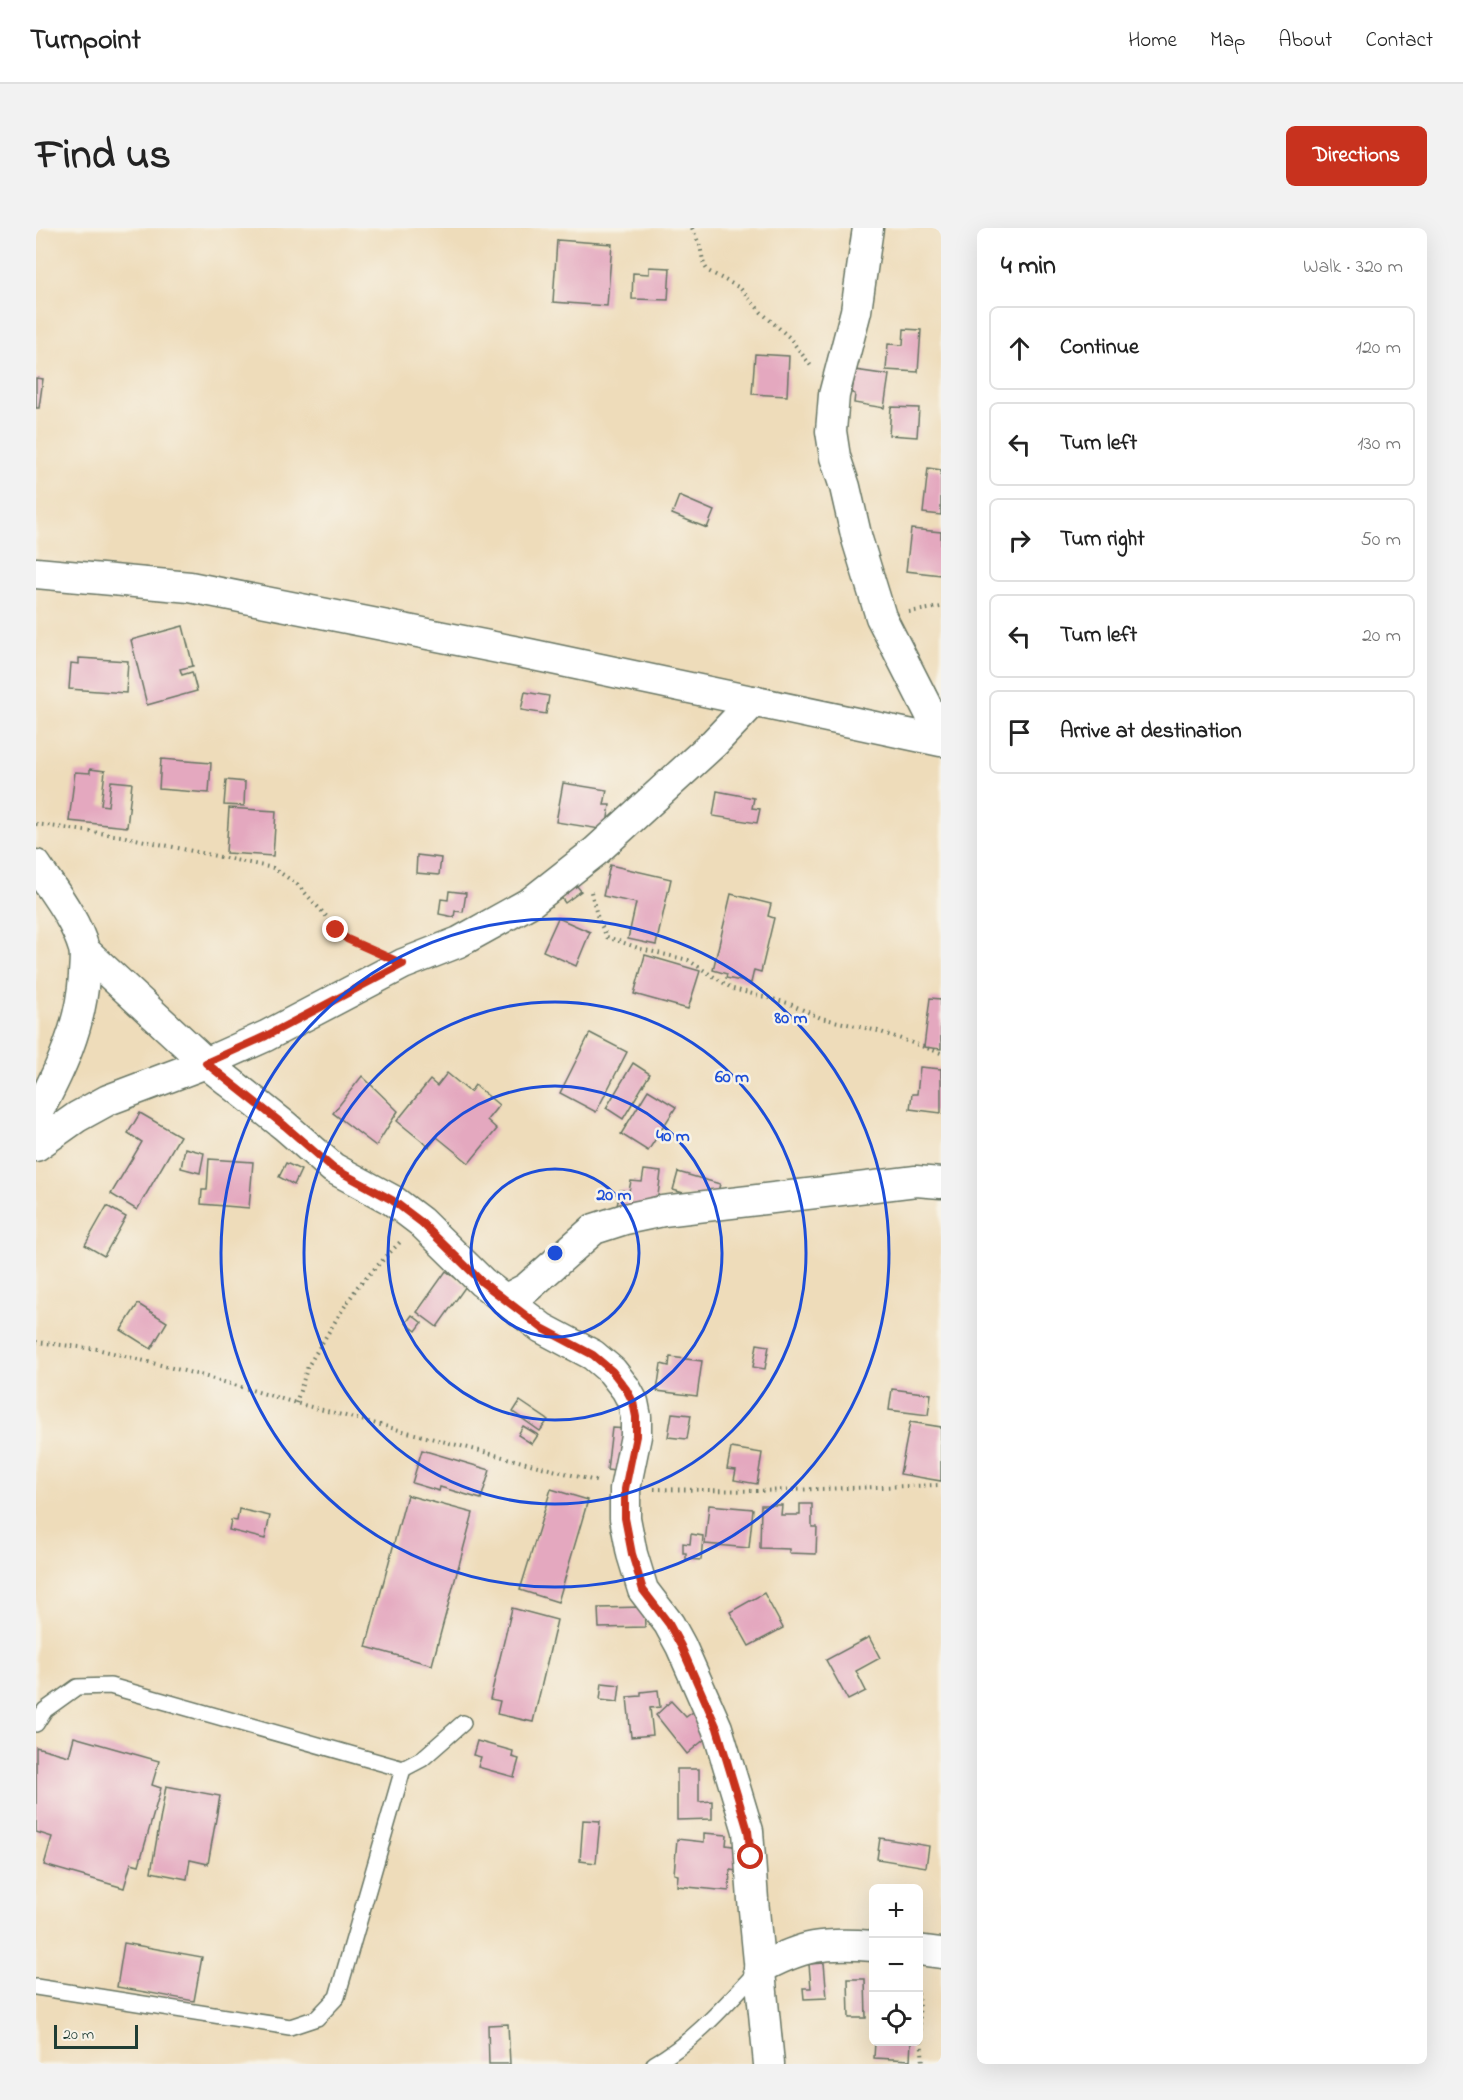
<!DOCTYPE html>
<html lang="en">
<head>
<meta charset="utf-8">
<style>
	:root { --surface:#fff; --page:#f2f2f2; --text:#222; --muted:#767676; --line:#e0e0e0; --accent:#c8321e }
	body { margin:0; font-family:"Indie Flower",sans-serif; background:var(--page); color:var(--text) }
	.controls { position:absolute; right:18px; bottom:18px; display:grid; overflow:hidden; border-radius:9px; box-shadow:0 6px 24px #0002 }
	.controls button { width:54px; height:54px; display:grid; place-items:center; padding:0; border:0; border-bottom:2px solid var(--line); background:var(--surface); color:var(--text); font:30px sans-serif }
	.scale { position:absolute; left:18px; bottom:15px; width:84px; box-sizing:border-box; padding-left:6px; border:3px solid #1f3d34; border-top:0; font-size:16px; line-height:21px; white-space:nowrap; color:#1f3d34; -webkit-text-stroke:4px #f7f3e8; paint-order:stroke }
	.stop { position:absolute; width:18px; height:18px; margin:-14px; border:4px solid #c8321e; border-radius:50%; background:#fff }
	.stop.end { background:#c8321e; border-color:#fff; box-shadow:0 2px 6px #0008 }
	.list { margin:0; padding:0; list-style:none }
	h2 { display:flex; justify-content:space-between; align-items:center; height:78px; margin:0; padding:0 24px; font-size:26px }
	h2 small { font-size:20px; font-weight:400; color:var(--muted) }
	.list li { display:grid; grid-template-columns:39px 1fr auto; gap:18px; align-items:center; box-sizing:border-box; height:84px; margin:0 12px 12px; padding:0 12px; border:2px solid var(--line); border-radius:9px }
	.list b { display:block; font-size:22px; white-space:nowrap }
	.list em { font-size:20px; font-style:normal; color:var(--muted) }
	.icon { flex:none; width:33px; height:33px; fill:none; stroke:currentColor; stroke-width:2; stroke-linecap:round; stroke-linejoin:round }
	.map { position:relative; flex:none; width:905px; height:1836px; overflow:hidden; border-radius:9px }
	header { display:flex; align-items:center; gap:36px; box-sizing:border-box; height:84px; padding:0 30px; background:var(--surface); border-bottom:2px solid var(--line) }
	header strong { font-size:28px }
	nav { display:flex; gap:33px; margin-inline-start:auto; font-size:21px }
	.intro { display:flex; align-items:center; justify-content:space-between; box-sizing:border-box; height:144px; padding:0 36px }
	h1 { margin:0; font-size:42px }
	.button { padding:15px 27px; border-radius:9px; background:var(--accent); color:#fff; font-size:21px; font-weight:700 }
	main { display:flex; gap:36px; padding:0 36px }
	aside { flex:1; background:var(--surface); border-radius:9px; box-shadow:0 6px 24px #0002 }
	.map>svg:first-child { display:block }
</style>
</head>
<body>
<header>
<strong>Turnpoint</strong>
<nav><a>Home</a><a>Map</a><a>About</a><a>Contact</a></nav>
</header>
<div class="intro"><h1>Find us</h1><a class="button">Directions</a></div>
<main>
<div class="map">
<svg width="905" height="1836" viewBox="0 0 905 1836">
	<rect width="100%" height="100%" fill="#f7f3e8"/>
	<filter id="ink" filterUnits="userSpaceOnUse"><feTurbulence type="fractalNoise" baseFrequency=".0167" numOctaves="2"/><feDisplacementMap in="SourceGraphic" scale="12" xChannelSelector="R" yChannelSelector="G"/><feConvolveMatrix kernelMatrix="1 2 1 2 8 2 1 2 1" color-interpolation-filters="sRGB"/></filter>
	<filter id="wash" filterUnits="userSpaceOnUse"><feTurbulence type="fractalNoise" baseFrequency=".008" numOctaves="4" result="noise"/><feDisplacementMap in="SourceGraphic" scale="24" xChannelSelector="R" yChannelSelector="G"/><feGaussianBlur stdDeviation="1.35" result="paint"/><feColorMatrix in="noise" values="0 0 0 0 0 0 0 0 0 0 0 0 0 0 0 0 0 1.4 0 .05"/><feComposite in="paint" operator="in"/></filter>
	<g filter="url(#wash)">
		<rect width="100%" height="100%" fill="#eedcba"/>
		<g id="blocks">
			<!-- building -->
			<g fill="#e4a8bf">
				<path d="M521,12L576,16L571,78L517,74Z"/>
				<path d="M613,39L634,40L632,72L596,71L597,45L613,46Z"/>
				<path d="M868,101L885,102L882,144L850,142L852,116L867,117Z"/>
				<path d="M719,126L753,128L751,168L716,166Z"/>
				<path d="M819,142L853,147L848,180L818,175L819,166L816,165Z"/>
				<path d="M0,150L7,151L3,180H0Z"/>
				<path d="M855,179L883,180L881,209L853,207Z"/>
				<path d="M892,240L905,242V287L887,285Z"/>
				<path d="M643,268L678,283L671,300L636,286Z"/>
				<path d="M875,301L905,304V347L870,343Z"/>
				<path d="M147,398L157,438L144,441L146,447L156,444L161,463L111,477L95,412Z"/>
				<path d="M43,430L92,433L90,465L33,461L35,435L43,436Z"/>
				<path d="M489,464L513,468L510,486L485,482Z"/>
				<path d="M125,531L175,535L173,565L123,561Z"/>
				<path d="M54,541L69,543L65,577L72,578L75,553L96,555L91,599L33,593L39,544L54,545Z"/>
				<path d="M190,552L209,554L208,578L188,577Z"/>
				<path d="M527,555L571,562L568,577H574L570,602L520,594Z"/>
				<path d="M681,563L718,570L716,580L724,581L721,595L677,588Z"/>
				<path d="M193,580L240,583L237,628L190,625Z"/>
				<path d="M381,627L405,630L403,647L380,645Z"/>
				<path d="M574,637L635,651L620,717L592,711L600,675L567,668Z"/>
				<path d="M537,653L545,663L529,675L522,665Z"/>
				<path d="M413,663L430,665L427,684L419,683L418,689L403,686L405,671L412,672Z"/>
				<path d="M695,666L735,676L732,688L738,690L725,744L718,742L715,755L690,750L691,746L677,742Z"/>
				<path d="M522,690L554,704L540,738L507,723Z"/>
				<path d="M609,727L664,743L652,781L598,766Z"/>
				<path d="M894,770L905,771V821L888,819Z"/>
				<path d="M554,805L591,824L560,884L524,865Z"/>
				<path d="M597,835L614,846L587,891L570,880Z"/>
				<path d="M884,839L905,841V885L874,881L876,866H881Z"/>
				<path d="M411,845L434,864L439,857L463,877L451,892L461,901L433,935L401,909L393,919L361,893L394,852L401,858Z"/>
				<path d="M326,848L362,883L340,918L297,885Z"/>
				<path d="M612,862L640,879L612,923L585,906Z"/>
				<path d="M104,885L144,908L101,982L75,966L106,914L92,905Z"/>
				<path d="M149,920L168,925L164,945L145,940Z"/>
				<path d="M173,931L217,934L213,980L165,976L166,962H171Z"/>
				<path d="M250,935L265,942L258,957L243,949Z"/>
				<path d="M608,942L625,944L620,983L581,978L584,962L593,963L595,953L606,954Z"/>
				<path d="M642,944L684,956L679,974L637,962Z"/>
				<path d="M71,978L90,989L68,1028L49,1017Z"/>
				<path d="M410,1043L430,1058L401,1099L381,1084Z"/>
				<path d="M102,1076L131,1094L115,1121L85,1102Z"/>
				<path d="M376,1087L386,1095L380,1103L370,1095Z"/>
				<path d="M721,1116L733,1118L729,1141L717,1139Z"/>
				<path d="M634,1129L666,1133L661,1168L621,1163L625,1136L633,1138Z"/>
				<path d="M856,1161L895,1166L892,1187L853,1182Z"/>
				<path d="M484,1173L512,1192L504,1203L477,1184Z"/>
				<path d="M636,1185L655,1187L651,1211L632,1209Z"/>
				<path d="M874,1194L905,1199V1253L864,1246Z"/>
				<path d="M487,1198L502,1207L496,1216L482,1207Z"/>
				<path d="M576,1200L593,1201L588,1244L571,1242Z"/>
				<path d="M695,1220L726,1225L721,1256L698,1252L700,1242L691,1241Z"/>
				<path d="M386,1222L454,1242L445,1271L404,1259L403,1263L376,1255Z"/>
				<path d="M515,1261L552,1272L522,1374L484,1362Z"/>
				<path d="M371,1267L437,1285L396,1437L330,1419Z"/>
				<path d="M764,1276H776V1299H781L780,1326L753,1325V1321L724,1320L725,1277H746L745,1287H764Z"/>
				<path d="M673,1277L717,1281L713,1320L669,1316Z"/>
				<path d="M203,1281L234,1288L229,1311L193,1302L195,1292L201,1293Z"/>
				<path d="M655,1306L667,1308L665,1332L650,1331V1325H647V1315L654,1316Z"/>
				<path d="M728,1365L747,1400L713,1418L694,1384Z"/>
				<path d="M608,1379L609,1399L563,1400L562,1380Z"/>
				<path d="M476,1380L521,1392L497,1494L461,1486L464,1473L454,1471Z"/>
				<path d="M833,1409L844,1430L820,1443L830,1463L812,1472L790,1432Z"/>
				<path d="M566,1455L584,1457L582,1474L564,1472Z"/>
				<path d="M622,1462L624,1479L614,1480L617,1507L595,1509L591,1469L605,1468V1464Z"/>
				<path d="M635,1473L650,1489L657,1484L676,1505L651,1526L620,1487Z"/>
				<path d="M38,1509L123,1533L116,1557L125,1560L103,1637L95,1635L88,1660L8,1637L16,1609L0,1604V1519L33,1528Z"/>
				<path d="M441,1513L477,1523L476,1529L483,1531L478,1549L442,1539L445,1529L437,1527Z"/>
				<path d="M641,1541H663V1574L676,1573V1591L641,1592Z"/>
				<path d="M130,1558L184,1568L172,1636L154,1632L151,1651L115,1644Z"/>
				<path d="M547,1592L564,1593L560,1635L544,1633Z"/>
				<path d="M668,1605L691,1607L690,1617L703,1619L700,1643L694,1642L693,1663L641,1658L642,1647L638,1646L641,1611L668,1614Z"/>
				<path d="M844,1610L893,1618L890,1639L841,1631Z"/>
				<path d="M88,1715L166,1729L158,1773L81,1759Z"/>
				<path d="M788,1735L791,1770L768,1771L767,1760H775L773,1736Z"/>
				<path d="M812,1751H829L830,1790H813Z"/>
				<path d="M472,1796L474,1836H453L452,1797Z"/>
				<path d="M839,1814H875L874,1832L838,1830Z"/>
			</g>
		</g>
	</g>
	<g filter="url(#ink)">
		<use href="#blocks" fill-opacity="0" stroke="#677563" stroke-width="1.5"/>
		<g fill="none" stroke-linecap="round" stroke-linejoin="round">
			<defs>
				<g id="lane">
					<path d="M0,1496L9,1482L41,1459L74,1458L367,1541L386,1531L427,1495"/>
					<path d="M0,1759L254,1799L281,1790L301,1769L367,1541"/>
					<path d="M618,1836C659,1813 691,1775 723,1741"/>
				</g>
				<g id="street">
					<path d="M832,0L820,83L798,167L795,203L799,229L809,259L821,311L845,389L905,507"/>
					<path d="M0,345L154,359L493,426L905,513"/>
					<path d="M0,637C17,663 39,690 48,721C50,729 48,740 48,748C45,799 24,843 0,887"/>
					<path d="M49,723L170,835L249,898L297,940L356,972L385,994L446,1054L506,1100L557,1127L576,1143L590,1161L597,1174L600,1189V1208L589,1261V1290L596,1326L607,1362L633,1396L645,1418L681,1500L712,1603L717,1672L733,1836"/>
					<path d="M0,918L41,889L72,872L170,835L230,808L367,736L423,714L495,674L560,623L678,515L718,473"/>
					<path d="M470,1071L491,1060L558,1001L589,991L627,983L831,959L880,953L905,955"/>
					<path d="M882,1722L905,1725"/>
					<path d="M723,1741C767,1717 788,1714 838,1718"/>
				</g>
			</defs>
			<!-- lane casing -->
			<use href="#lane" stroke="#677563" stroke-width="18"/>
			<!-- street casing -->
			<use href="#street" stroke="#677563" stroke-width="33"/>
			<!-- path -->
			<g stroke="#677563" stroke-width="4" stroke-dasharray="1.5 4.5" stroke-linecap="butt">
				<path d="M656,0L664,18L668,37L672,43L704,60L725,84L753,109L775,138"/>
				<path d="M873,384L905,379"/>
				<path d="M0,596L85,608L237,640L261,656L291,689L300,702L311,710L333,721"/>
				<path d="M555,664L562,691L571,709L605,721L652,732L697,761L752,775L785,790L842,803L905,825"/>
				<path d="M0,1114L61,1121L164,1147L260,1175L563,1254"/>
				<path d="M260,1175L272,1138L300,1092L322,1058L365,1013"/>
				<path d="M618,1261L721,1263L905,1257"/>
				<path d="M882,1765L887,1836"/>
			</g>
			<!-- lane -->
			<use href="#lane" stroke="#fff" stroke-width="15"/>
			<!-- street -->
			<use href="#street" stroke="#fff" stroke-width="30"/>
		</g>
	</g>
	<g fill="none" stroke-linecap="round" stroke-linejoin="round" filter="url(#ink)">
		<!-- route -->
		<path stroke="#c8321e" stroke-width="8" d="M300,702L311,711L367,736L230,808L170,835L249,898L297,940L356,972L385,994L446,1054L506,1100L557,1127L576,1143L590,1161L597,1174L600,1189V1208L589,1261V1290L596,1326L607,1362L633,1396L645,1418L681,1500L712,1603L715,1629"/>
	</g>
	<!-- distance rings -->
	<g fill="none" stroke="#1d4ed8" stroke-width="3">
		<circle cx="519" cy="1025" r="84"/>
		<circle cx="519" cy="1025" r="167"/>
		<circle cx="519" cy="1025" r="251"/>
		<circle cx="519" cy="1025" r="334"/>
	</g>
	<circle cx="519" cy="1025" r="9" fill="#1d4ed8" stroke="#f7f3e8" stroke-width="3"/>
	<g font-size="18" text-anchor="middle" font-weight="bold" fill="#1d4ed8" stroke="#f7f3e8" stroke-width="5" stroke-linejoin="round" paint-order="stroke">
		<text x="755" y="795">80 m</text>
		<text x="696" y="854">60 m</text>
		<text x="637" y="913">40 m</text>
		<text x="578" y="972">20 m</text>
	</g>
</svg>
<div class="controls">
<button>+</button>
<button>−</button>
<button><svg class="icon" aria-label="locate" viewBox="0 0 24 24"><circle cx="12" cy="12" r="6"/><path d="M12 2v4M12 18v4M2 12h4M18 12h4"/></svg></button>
</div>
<div class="scale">20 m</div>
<div class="stop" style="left:715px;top:1629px"></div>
<div class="stop end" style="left:300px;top:702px"></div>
</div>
<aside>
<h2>4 min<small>Walk · 320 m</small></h2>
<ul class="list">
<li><svg class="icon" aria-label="ahead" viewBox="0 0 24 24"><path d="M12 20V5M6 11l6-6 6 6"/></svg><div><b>Continue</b></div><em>120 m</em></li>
<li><svg class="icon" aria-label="left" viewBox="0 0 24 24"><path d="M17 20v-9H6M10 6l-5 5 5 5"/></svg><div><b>Turn left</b></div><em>130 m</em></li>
<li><svg class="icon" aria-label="right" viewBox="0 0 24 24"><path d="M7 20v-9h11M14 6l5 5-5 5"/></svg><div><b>Turn right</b></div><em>50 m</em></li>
<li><svg class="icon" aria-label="left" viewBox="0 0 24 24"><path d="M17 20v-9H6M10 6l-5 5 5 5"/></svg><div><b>Turn left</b></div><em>20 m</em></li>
<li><svg class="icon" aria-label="arrive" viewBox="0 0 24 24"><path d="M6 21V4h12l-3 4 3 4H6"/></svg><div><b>Arrive at destination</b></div></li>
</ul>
</aside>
</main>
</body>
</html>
